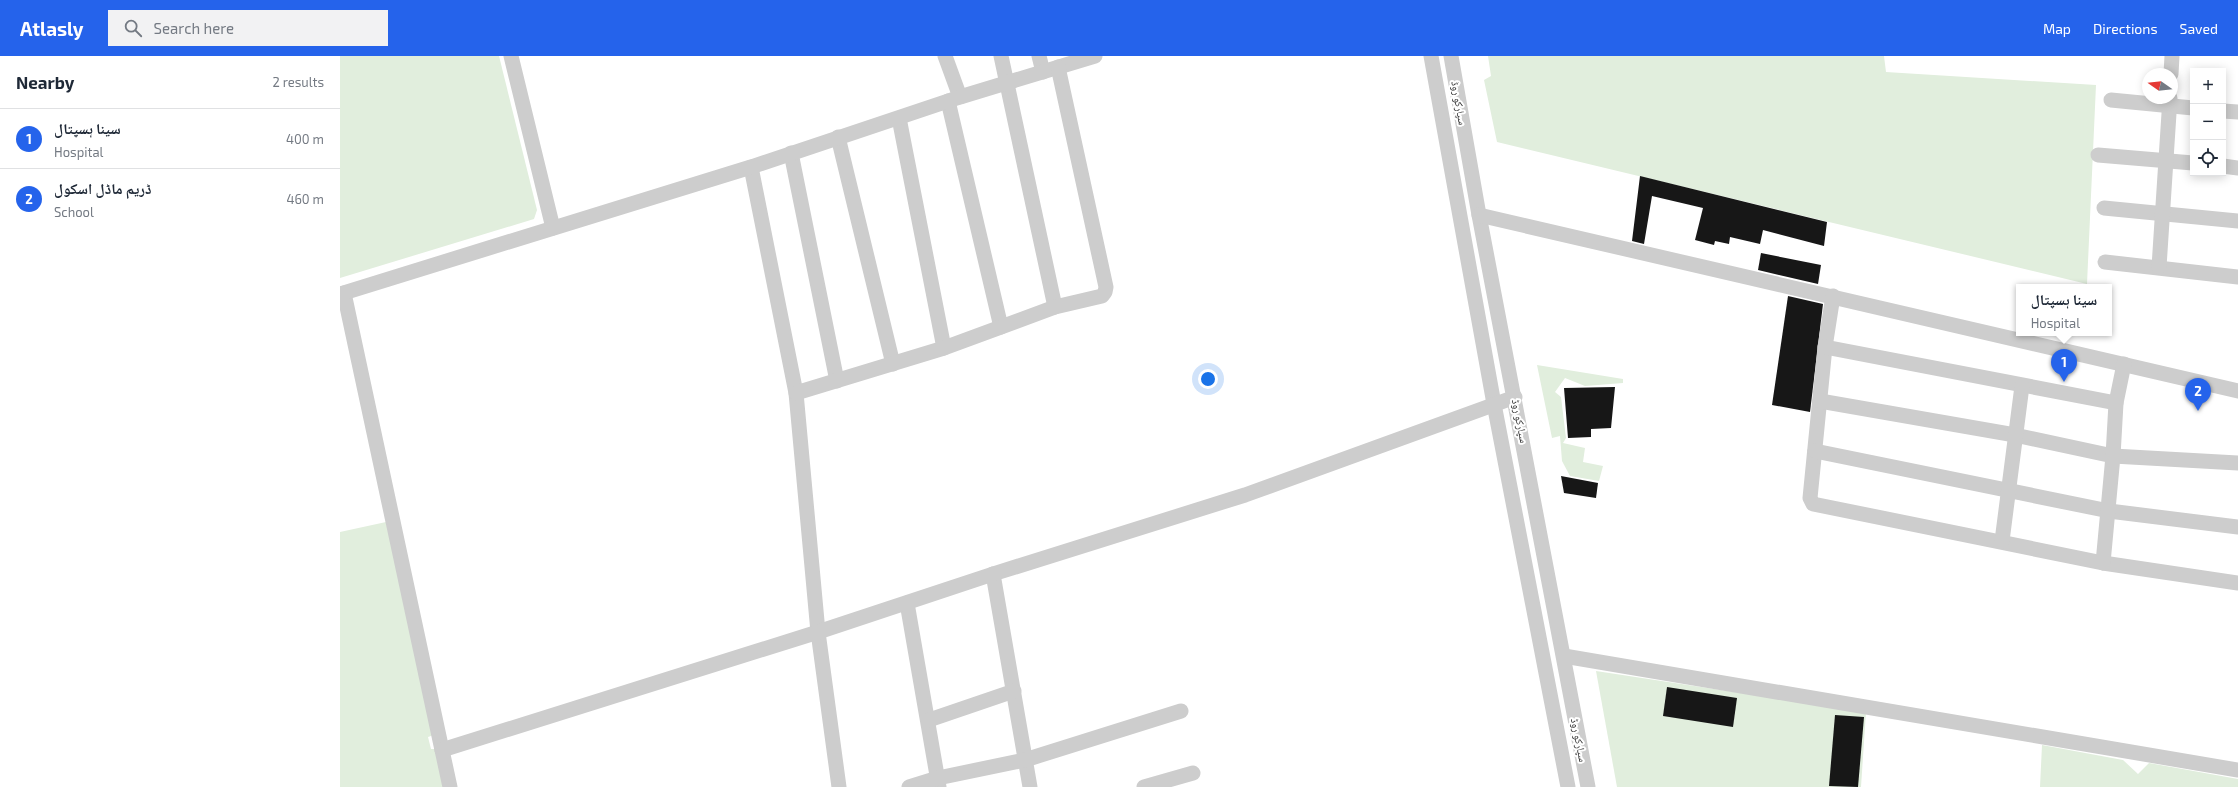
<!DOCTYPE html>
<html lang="en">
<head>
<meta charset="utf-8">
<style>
	:root { --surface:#fff; --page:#f2f2f3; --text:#1f2937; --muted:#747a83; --line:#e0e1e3; --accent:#2563eb }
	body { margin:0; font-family:"Exo 2","Noto Naskh Arabic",sans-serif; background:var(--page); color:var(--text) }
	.controls { position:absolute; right:12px; top:12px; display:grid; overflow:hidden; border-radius:0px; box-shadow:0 2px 10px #0003 }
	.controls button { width:36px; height:36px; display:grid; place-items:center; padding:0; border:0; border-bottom:1px solid var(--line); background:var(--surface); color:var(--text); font:20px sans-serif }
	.compass { position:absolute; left:1802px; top:12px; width:36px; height:36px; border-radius:50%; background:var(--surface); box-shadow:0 2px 10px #0003; rotate:284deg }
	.you { position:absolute; left:868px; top:323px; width:14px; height:14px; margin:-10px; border:3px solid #fff; border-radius:50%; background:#1a73e8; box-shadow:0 0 0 6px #1a73e833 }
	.badge { display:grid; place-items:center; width:26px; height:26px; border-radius:50%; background:var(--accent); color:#fff; font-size:13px; font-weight:700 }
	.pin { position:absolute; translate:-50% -33px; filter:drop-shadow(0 1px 2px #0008) }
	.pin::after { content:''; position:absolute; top:21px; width:14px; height:12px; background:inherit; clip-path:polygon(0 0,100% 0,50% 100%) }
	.popup { position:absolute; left:1676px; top:228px; width:96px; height:52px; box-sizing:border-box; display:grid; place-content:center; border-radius:0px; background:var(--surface); filter:drop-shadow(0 1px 3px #0005); font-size:13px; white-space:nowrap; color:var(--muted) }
	.popup b { font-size:15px; color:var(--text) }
	.popup::after { content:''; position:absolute; left:50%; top:100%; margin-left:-8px; border:8px solid transparent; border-top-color:var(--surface) }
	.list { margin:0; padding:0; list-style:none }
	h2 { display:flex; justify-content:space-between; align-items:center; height:52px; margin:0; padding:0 16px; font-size:17px }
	h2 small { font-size:13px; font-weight:400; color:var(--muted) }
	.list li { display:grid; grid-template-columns:26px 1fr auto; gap:12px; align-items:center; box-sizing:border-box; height:60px; padding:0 16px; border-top:1px solid var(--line) }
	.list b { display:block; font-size:15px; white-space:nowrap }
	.list p { margin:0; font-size:13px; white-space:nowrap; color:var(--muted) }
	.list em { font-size:13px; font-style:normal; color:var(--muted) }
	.icon { flex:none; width:22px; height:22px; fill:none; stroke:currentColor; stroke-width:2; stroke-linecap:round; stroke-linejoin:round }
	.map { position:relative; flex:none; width:1898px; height:731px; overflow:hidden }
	header { display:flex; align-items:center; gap:24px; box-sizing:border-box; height:56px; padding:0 20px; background:var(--accent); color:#fff }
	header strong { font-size:19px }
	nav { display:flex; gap:22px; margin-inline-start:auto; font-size:14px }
	.search { width:280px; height:36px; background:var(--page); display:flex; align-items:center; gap:10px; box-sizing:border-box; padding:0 14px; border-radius:0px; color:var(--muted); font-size:15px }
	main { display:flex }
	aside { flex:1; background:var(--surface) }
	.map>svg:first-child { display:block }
</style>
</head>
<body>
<header>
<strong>Atlasly</strong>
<div class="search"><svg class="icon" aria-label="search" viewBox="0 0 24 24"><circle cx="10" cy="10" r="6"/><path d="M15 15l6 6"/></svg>Search here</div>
<nav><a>Map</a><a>Directions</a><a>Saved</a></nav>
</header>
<main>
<aside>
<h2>Nearby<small>2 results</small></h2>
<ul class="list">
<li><span class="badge">1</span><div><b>سینا ہسپتال</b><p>Hospital</p></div><em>400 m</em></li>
<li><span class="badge">2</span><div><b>ڈریم ماڈل اسکول</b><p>School</p></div><em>460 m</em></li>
</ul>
</aside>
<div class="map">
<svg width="1898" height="731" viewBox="0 0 1898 731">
	<rect width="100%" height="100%" fill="#fff"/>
	<!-- green -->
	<g fill="#e1eedd">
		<path d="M0,0H159L197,154L194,163L0,222Z"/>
		<path d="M1148,0H1544L1546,16L1756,29L1747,228L1157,86L1144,24L1151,20Z"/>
		<path d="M1197,309L1283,323V327L1245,330L1225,322L1215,336L1221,341L1226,382L1223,387L1245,392L1243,406L1263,410L1259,425L1230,420L1222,405L1220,380L1212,382Z"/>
		<path d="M46,466L94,679L88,681L91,693H96L103,731H0V476Z"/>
		<path d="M1256,615L1526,656L1521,731H1277Z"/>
		<path d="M1702,689L1783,704L1798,718L1809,707L1898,723V731H1700Z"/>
	</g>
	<!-- building -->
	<g fill="#171717">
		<path d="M1300,120L1487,166L1484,190L1423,174L1420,188L1390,181L1389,188L1375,185L1374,189L1355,184L1363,152L1312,140L1304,188L1292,185Z"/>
		<path d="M1421,197L1481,209L1478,228L1418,214Z"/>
		<path d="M1448,240L1483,248L1470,356L1432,349Z"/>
		<path d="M1275,331L1271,372L1251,373V381L1228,382L1224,332Z"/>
		<path d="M1221,420L1258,427L1256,442L1224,437Z"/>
		<path d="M1327,631L1397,642L1393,671L1323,660Z"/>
		<path d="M1495,659L1524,661L1518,731L1489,730Z"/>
	</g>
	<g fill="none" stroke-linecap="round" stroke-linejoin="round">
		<!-- minor -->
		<g stroke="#cdcdcd" stroke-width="15">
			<path d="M171,0L213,172"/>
			<path d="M605,0L620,41"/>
			<path d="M661,0L715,251"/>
			<path d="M699,0L703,16"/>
			<path d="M1091,0L1154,348L1228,731"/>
			<path d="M1111,0L1139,159L1248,731"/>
			<path d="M1831,18L1832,0"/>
			<path d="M1771,44L1853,52"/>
			<path d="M608,45L661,271"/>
			<path d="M1883,55L1898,56"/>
			<path d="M559,62L604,292"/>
			<path d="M498,81L553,308"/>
			<path d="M451,97L497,325"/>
			<path d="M1758,99L1853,107"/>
			<path d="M1883,110L1898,112"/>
			<path d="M411,111L456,337L478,576L499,731"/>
			<path d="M1764,152L1898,165"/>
			<path d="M1139,159L1898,335"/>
			<path d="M1765,206L1898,221"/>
			<path d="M1819,211L1830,42"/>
			<path d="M4,237L102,694"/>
			<path d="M0,238L411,111L620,41L755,0"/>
			<path d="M1493,240L1485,291L1470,442L1473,448L1763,507L1898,527"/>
			<path d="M1485,291L1776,347"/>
			<path d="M456,337L604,292L715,251L762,240L765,236L766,231L718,11"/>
			<path d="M1480,345L1675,379L1773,400L1898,407"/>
			<path d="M1475,395L1769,455L1898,471"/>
			<path d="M1662,485L1682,330"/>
			<path d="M1763,507L1773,400L1776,347L1784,308"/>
			<path d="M653,518L690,731"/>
			<path d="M567,547L599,731"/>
			<path d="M1224,600L1898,714"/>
			<path d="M589,664L674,635"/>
			<path d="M110,731L102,694L478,576L653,518L905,439L1175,341"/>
			<path d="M569,731L598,722L685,704L841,655"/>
			<path d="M804,731L853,717"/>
		</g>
	</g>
	<g text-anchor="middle" stroke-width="4" stroke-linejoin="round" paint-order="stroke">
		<!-- street labels -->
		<g font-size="11" fill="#303030" stroke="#fff">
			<text transform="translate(1119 47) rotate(80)" y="4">سپارکو روڈ</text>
			<text transform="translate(1180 365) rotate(79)" y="4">سپارکو روڈ</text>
			<text transform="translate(1239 684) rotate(79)" y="4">سپارکو روڈ</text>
		</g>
	</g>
</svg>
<div class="controls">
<button>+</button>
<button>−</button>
<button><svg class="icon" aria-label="locate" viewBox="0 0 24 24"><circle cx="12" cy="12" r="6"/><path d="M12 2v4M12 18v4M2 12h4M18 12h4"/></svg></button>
</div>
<svg class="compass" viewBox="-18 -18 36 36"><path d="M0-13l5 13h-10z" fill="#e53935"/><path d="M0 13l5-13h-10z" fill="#747a83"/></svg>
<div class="you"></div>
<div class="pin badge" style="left:1724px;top:326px">1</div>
<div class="popup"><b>سینا ہسپتال</b>Hospital</div>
<div class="pin badge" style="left:1858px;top:355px">2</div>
</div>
</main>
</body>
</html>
